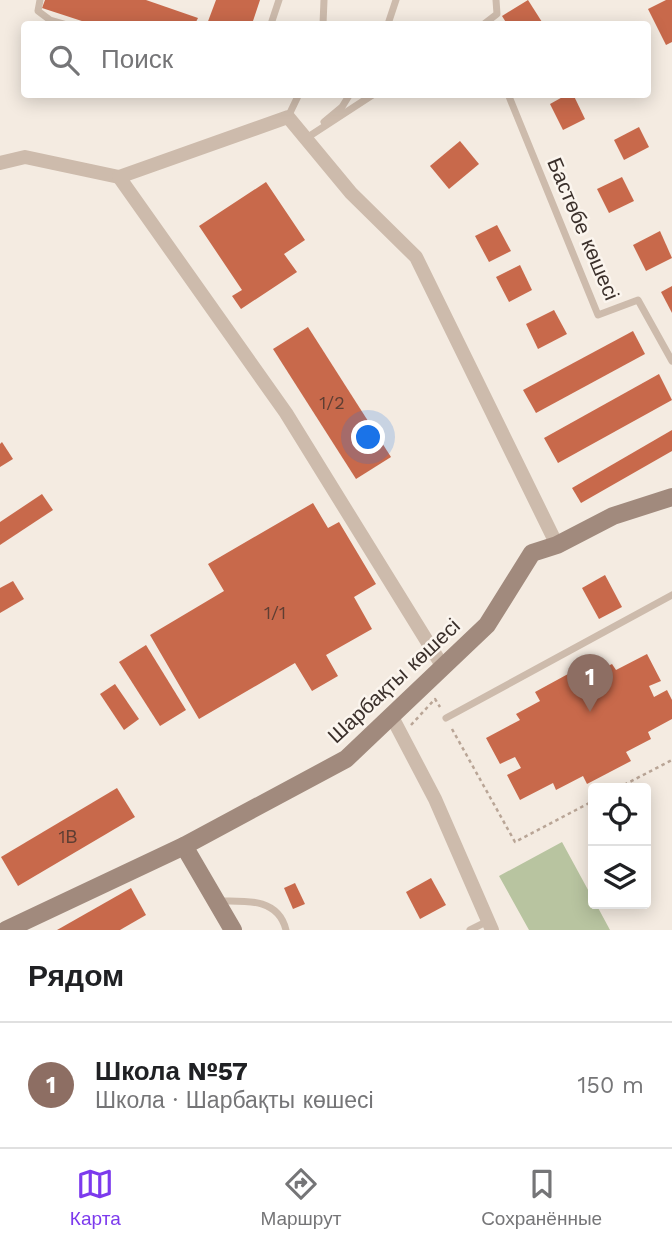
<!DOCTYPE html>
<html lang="ru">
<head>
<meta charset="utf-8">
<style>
	:root { --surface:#fff; --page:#f2f2f2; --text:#202124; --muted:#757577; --line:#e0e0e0; --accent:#7c3aed }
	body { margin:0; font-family:"Work Sans",sans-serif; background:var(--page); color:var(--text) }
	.controls { position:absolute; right:21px; bottom:21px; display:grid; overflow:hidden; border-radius:7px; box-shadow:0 4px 18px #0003 }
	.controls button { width:63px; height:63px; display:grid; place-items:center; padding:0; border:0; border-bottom:2px solid var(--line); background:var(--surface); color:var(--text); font:35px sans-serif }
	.you { position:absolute; left:369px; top:438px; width:24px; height:24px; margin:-18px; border:5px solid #fff; border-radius:50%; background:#1a73e8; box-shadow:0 0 0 10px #1a73e833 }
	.badge { display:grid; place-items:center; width:46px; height:46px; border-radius:50%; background:var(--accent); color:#fff; font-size:23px; font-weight:700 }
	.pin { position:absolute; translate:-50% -58px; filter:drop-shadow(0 2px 4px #0008) }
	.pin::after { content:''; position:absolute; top:37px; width:24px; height:21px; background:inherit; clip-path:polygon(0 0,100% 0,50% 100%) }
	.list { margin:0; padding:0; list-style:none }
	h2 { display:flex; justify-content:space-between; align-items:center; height:91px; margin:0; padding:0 28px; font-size:30px }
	h2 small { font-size:23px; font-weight:400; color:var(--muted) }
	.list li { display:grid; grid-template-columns:46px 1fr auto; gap:21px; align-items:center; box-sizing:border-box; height:126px; padding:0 28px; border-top:2px solid var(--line) }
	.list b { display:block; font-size:26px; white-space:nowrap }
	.list p { margin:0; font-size:23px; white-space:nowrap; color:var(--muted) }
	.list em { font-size:23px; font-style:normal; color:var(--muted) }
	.icon { flex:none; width:38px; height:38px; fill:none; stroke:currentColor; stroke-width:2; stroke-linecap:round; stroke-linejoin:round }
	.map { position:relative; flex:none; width:672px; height:930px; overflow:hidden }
	.search { position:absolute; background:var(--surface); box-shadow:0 4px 18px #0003; left:21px; right:21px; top:21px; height:77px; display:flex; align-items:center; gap:18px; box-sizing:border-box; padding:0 24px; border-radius:7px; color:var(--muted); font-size:26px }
	.sheet { height:217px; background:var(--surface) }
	nav { display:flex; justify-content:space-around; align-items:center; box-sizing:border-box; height:98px; border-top:2px solid var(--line); background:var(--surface); font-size:19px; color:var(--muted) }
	nav a { display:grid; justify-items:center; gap:4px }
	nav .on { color:var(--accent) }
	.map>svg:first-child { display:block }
</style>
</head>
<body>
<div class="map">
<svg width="672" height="930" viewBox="0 0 672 930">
	<rect width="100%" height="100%" fill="#f4ebe1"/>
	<!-- green -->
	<path fill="#b8c4a0" d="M562,842L593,899V904H596L610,930H529L499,876Z"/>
	<!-- building -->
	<g fill="#c8694b">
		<path d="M45,0H146L198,18L195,24H91L42,8Z"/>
		<path d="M216,0H260L252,24H207Z"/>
		<path d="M528,0L542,22L538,24H507L502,16Z"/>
		<path d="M666,0H672V42L666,45L648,9Z"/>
		<path d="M568,94H573L585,119L563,130L550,104Z"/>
		<path d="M639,127L649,147L624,160L614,140Z"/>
		<path d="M460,141L479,164L449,189L430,166Z"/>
		<path d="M622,177L634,201L609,213L597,189Z"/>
		<path d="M266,182L305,240L284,254L297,272L241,309L232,296L242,290L199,226Z"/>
		<path d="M497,225L511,251L489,262L475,236Z"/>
		<path d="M660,231L672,258L646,271L633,245Z"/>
		<path d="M520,265L532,290L509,302L496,277Z"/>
		<path d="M672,286V313L661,292Z"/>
		<path d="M554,310L567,334L538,349L526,324Z"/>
		<path d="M308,327L391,457L356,479L273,349Z"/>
		<path d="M633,331L645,354L536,413L523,390Z"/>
		<path d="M659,374L672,400L558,463L544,438Z"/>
		<path d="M672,430V451L581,503L572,488Z"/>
		<path d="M2,442L13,459L0,467V444Z"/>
		<path d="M42,494L53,510L0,545V522Z"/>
		<path d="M313,503L328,528L339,522L376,584L354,597L372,629L326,655L338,676L312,691L295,663L199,719L150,635L224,591L208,564Z"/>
		<path d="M605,575L622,607L599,619L582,588Z"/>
		<path d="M13,581L24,599L0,613V588Z"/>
		<path d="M146,645L186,710L160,726L119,662Z"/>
		<path d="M647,654L661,681L649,686L654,697L667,690L672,700V719L648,732L651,739L626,752L631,761L587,784L583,776L556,790L553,783L520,800L507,775L521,768L515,757L500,764L486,738L520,720L516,714L540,701L535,692L579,668L584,678L612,664L616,670Z"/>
		<path d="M115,684L139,719L124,730L100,694Z"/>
		<path d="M117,788L135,817L18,886L1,857Z"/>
		<path d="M431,878L446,905L420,919L406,892Z"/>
		<path d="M295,883L305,904L293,909L284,888Z"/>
		<path d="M131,888L146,915L120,930H57Z"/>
	</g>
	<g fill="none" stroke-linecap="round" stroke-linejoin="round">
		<!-- path -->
		<g stroke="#b9a596" stroke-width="2.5" stroke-dasharray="3.5 3.5" stroke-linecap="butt">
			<path d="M411,725L435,699L440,707"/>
			<path d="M452,729L515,842L593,801"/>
			<path d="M618,788L672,760"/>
		</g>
		<!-- lane -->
		<g stroke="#cdbbac" stroke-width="7">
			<path d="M40,0L38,11L50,20L64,24"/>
			<path d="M271,24L279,0"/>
			<path d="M323,24L324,0"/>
			<path d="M388,24L396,0"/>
			<path d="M484,24L497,14L496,0"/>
			<path d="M508,94L598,315L638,300L672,361"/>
			<path d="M288,117L299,94"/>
			<path d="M324,122L342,107L350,94"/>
			<path d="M305,139L374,94"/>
			<path d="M446,718L672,595"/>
			<path d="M217,901C244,901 278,897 286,930"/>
			<path d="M470,930L488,921"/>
		</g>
		<!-- street -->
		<g stroke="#cdbbac" stroke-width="14">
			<path d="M0,163L25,157L119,177"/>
			<path d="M443,667L286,413L119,177L288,117L351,193L416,257L557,545"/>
			<path d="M392,717L435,799L492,930"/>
		</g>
		<!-- secondary -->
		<g stroke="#a18a7d" stroke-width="18">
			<path d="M184,846L233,930"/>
			<path d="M6,930L184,846L346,759L487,625L532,553L557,545L613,516L672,497"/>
		</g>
	</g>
	<g text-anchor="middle" stroke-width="5" stroke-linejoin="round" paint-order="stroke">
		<!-- number labels -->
		<g font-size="18" fill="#5e3e33">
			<text x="332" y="409">1/2</text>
			<text x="275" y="619">1/1</text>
			<text x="68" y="843">1В</text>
		</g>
		<!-- street labels -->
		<g font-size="21" fill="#3b302b" stroke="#fbf5ee">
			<text transform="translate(583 229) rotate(67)" y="7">Бастөбе көшесі</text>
			<text transform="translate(394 681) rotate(-43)" y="7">Шарбақты көшесі</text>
		</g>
	</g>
</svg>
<div class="controls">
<button><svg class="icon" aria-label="locate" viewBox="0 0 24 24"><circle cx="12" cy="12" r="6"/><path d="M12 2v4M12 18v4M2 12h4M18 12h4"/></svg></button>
<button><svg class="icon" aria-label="layers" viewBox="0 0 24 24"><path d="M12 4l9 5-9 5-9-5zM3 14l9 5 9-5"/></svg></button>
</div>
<div class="you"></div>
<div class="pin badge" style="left:590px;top:712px;background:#8d6e63">1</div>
<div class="search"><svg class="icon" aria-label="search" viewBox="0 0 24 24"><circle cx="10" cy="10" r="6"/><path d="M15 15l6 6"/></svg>Поиск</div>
</div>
<section class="sheet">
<h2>Рядом<small></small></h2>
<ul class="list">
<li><span class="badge" style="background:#8d6e63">1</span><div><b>Школа №57</b><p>Школа · Шарбақты көшесі</p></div><em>150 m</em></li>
</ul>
</section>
<nav>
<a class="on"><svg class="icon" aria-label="map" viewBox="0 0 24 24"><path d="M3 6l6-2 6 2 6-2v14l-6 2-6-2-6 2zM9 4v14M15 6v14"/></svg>Карта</a>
<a><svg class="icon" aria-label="directions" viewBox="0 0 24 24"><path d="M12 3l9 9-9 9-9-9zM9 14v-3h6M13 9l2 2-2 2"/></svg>Маршрут</a>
<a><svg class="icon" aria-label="saved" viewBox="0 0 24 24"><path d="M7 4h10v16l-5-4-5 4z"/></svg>Сохранённые</a>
</nav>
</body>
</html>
